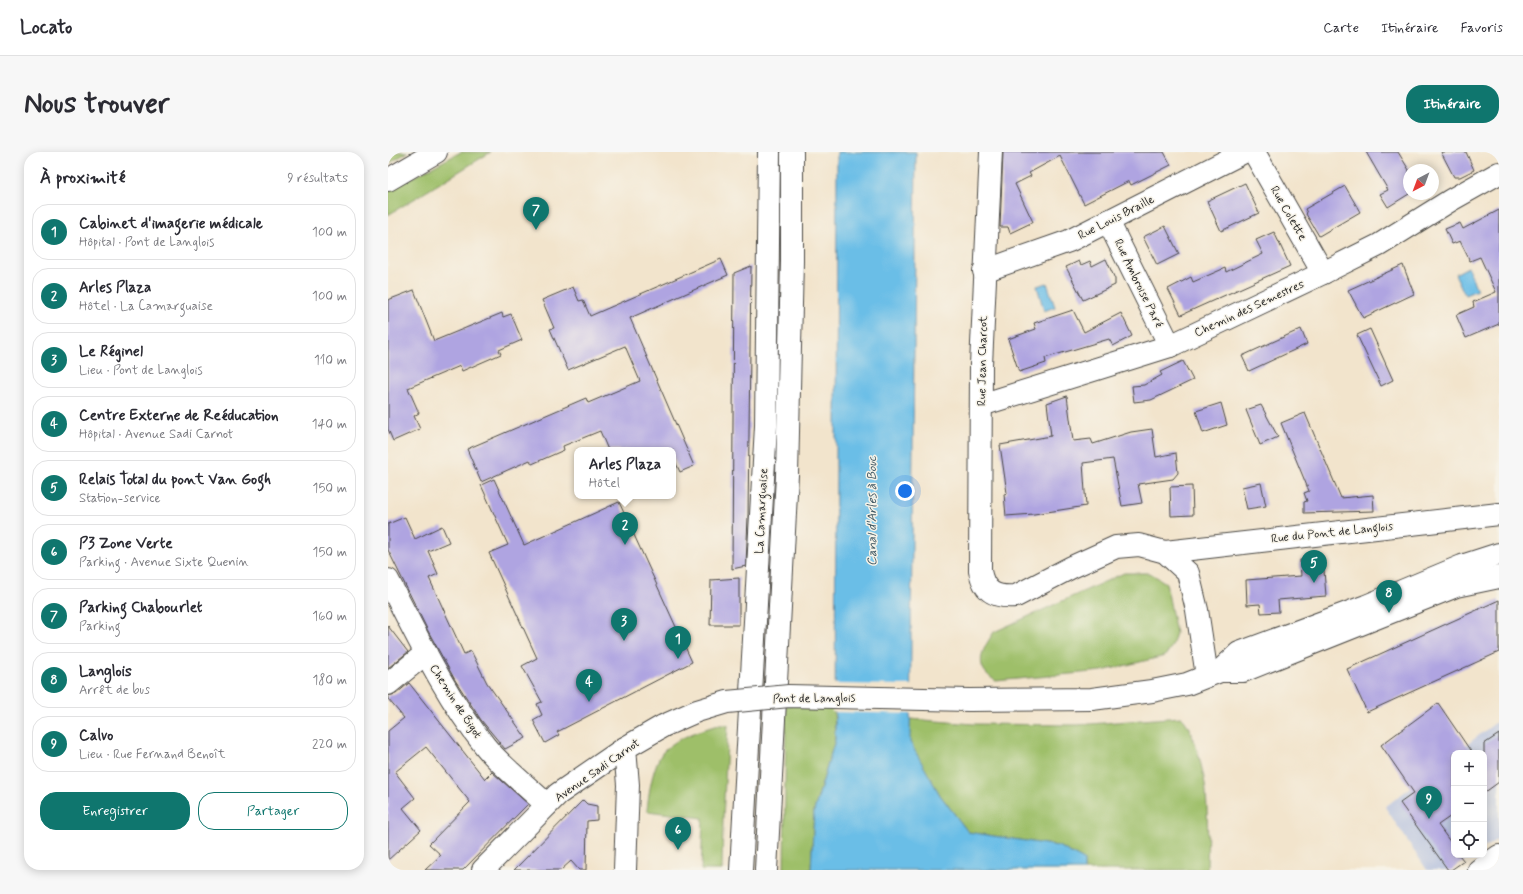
<!DOCTYPE html>
<html lang="fr">
<head>
<meta charset="utf-8">
<style>
	:root { --surface:#fff; --page:#f7f7f7; --text:#2b2b33; --muted:#7c7c81; --line:#e1e1e2; --accent:#0f766e }
	body { margin:0; font-family:Mynerve,sans-serif; background:var(--page); color:var(--text) }
	.controls { position:absolute; right:12px; bottom:12px; display:grid; overflow:hidden; border-radius:8px; box-shadow:0 2px 10px #0003 }
	.controls button { width:36px; height:36px; display:grid; place-items:center; padding:0; border:0; border-bottom:1px solid var(--line); background:var(--surface); color:var(--text); font:20px sans-serif }
	.compass { position:absolute; left:1015px; top:12px; width:36px; height:36px; border-radius:50%; background:var(--surface); box-shadow:0 2px 10px #0003; rotate:221deg }
	.you { position:absolute; left:517px; top:339px; width:14px; height:14px; margin:-10px; border:3px solid #fff; border-radius:50%; background:#1a73e8; box-shadow:0 0 0 6px #1a73e833 }
	.badge { display:grid; place-items:center; width:26px; height:26px; border-radius:50%; background:var(--accent); color:#fff; font-size:13px; font-weight:700 }
	.pin { position:absolute; translate:-50% -33px; filter:drop-shadow(0 1px 2px #0008) }
	.pin::after { content:''; position:absolute; top:21px; width:14px; height:12px; background:inherit; clip-path:polygon(0 0,100% 0,50% 100%) }
	.popup { position:absolute; left:186px; top:295px; width:102px; height:52px; box-sizing:border-box; display:grid; place-content:center; border-radius:8px; background:var(--surface); filter:drop-shadow(0 1px 3px #0005); font-size:13px; white-space:nowrap; color:var(--muted) }
	.popup b { font-size:15px; color:var(--text) }
	.popup::after { content:''; position:absolute; left:50%; top:100%; margin-left:-8px; border:8px solid transparent; border-top-color:var(--surface) }
	.list { margin:0; padding:0; list-style:none }
	h2 { display:flex; justify-content:space-between; align-items:center; height:52px; margin:0; padding:0 16px; font-size:17px }
	h2 small { font-size:13px; font-weight:400; color:var(--muted) }
	.list li { display:grid; grid-template-columns:26px 1fr auto; gap:12px; align-items:center; box-sizing:border-box; height:56px; margin:0 8px 8px; padding:0 8px; border:1px solid var(--line); border-radius:16px }
	.list b { display:block; font-size:15px; white-space:nowrap }
	.list p { margin:0; font-size:13px; white-space:nowrap; color:var(--muted) }
	.list em { font-size:13px; font-style:normal; color:var(--muted) }
	.actions { display:flex; gap:8px; padding:12px 16px }
	.actions a { flex:1; padding:9px 0; border:1px solid var(--accent); border-radius:16px; text-align:center; font-size:14px; color:var(--accent) }
	.actions .main { background:var(--accent); color:#fff }
	.icon { flex:none; width:22px; height:22px; fill:none; stroke:currentColor; stroke-width:2; stroke-linecap:round; stroke-linejoin:round }
	.map { position:relative; flex:none; width:1111px; height:718px; overflow:hidden; border-radius:16px }
	header { display:flex; align-items:center; gap:24px; box-sizing:border-box; height:56px; padding:0 20px; background:var(--surface); border-bottom:1px solid var(--line) }
	header strong { font-size:19px }
	nav { display:flex; gap:22px; margin-inline-start:auto; font-size:14px }
	.intro { display:flex; align-items:center; justify-content:space-between; box-sizing:border-box; height:96px; padding:0 24px }
	h1 { margin:0; font-size:28px }
	.button { padding:10px 18px; border-radius:16px; background:var(--accent); color:#fff; font-size:14px; font-weight:700 }
	main { display:flex; gap:24px; padding:0 24px }
	aside { flex:1; background:var(--surface); border-radius:16px; box-shadow:0 2px 10px #0003 }
	.map>svg:first-child { display:block }
</style>
</head>
<body>
<header>
<strong>Locato</strong>
<nav><a>Carte</a><a>Itinéraire</a><a>Favoris</a></nav>
</header>
<div class="intro"><h1>Nous trouver</h1><a class="button">Itinéraire</a></div>
<main>
<aside>
<h2>À proximité<small>9 résultats</small></h2>
<ul class="list">
<li><span class="badge">1</span><div><b>Cabinet d'imagerie médicale</b><p>Hôpital · Pont de Langlois</p></div><em>100 m</em></li>
<li><span class="badge">2</span><div><b>Arles Plaza</b><p>Hôtel · La Camarguaise</p></div><em>100 m</em></li>
<li><span class="badge">3</span><div><b>Le Réginel</b><p>Lieu · Pont de Langlois</p></div><em>110 m</em></li>
<li><span class="badge">4</span><div><b>Centre Externe de Reéducation</b><p>Hôpital · Avenue Sadi Carnot</p></div><em>140 m</em></li>
<li><span class="badge">5</span><div><b>Relais Total du pont Van Gogh</b><p>Station-service</p></div><em>150 m</em></li>
<li><span class="badge">6</span><div><b>P3 Zone Verte</b><p>Parking · Avenue Sixte Quenin</p></div><em>150 m</em></li>
<li><span class="badge">7</span><div><b>Parking Chabourlet</b><p>Parking</p></div><em>160 m</em></li>
<li><span class="badge">8</span><div><b>Langlois</b><p>Arrêt de bus</p></div><em>180 m</em></li>
<li><span class="badge">9</span><div><b>Calvo</b><p>Lieu · Rue Fernand Benoît</p></div><em>220 m</em></li>
</ul>
<div class="actions"><a class="main">Enregistrer</a><a>Partager</a></div>
</aside>
<div class="map">
<svg width="1111" height="718" viewBox="0 0 1111 718">
	<rect width="100%" height="100%" fill="#f7f3e8"/>
	<filter id="ink" filterUnits="userSpaceOnUse"><feTurbulence type="fractalNoise" baseFrequency=".025" numOctaves="2"/><feDisplacementMap in="SourceGraphic" scale="8" xChannelSelector="R" yChannelSelector="G"/><feConvolveMatrix kernelMatrix="1 2 1 2 8 2 1 2 1" color-interpolation-filters="sRGB"/></filter>
	<filter id="wash" filterUnits="userSpaceOnUse"><feTurbulence type="fractalNoise" baseFrequency=".012" numOctaves="4" result="noise"/><feDisplacementMap in="SourceGraphic" scale="16" xChannelSelector="R" yChannelSelector="G"/><feGaussianBlur stdDeviation="0.9" result="paint"/><feColorMatrix in="noise" values="0 0 0 0 0 0 0 0 0 0 0 0 0 0 0 0 0 1.4 0 .05"/><feComposite in="paint" operator="in"/></filter>
	<g filter="url(#wash)">
		<rect width="100%" height="100%" fill="#f2e4cc"/>
		<!-- industrial -->
		<g fill="#bac4de">
			<path d="M1111,568V686L1096,696V601H1068Z"/>
			<path d="M1066,602V703H1086L1063,718H1039L997,655Z"/>
		</g>
		<!-- green -->
		<g fill="#9ebf69" stroke="#64754a">
			<path d="M0,0H20L0,12Z"/>
			<path d="M73,0H103L0,63V38Z"/>
			<path d="M736,421H762L778,431L788,481L784,494L777,504L714,519L608,529C584,515 594,498 606,480Z"/>
			<path d="M398,553H446L447,588L426,659L423,718H396Z"/>
			<path d="M793,565C805,573 817,625 818,640C820,666 820,692 819,718H696V708L670,694L580,680L552,643L521,590L522,567L586,572L689,573Z"/>
			<path d="M330,573H340L335,667L334,718H313L315,666L259,659C260,644 265,612 275,600C289,585 311,579 330,573Z"/>
		</g>
		<!-- water -->
		<g fill="#6bbee7" stroke="#4b7489">
			<path d="M449,0H528L522,590L552,643L580,680L670,694L696,708V718H423L426,659L447,588Z"/>
			<path d="M1080,115L1089,138L1077,143L1067,122Z"/>
			<path d="M659,131L667,155L656,159L649,134Z"/>
		</g>
		<!-- pier -->
		<path fill="#f2e4cc" d="M445,532L524,533V562L444,560Z"/>
		<g id="blocks">
			<!-- building -->
			<g fill="#afa4e1">
				<path d="M615,0H776L783,13L743,33L741,29L696,52L672,4L641,21L643,24L627,32L645,70L622,81L620,75H612Z"/>
				<path d="M978,0H1010L1021,18V42L1000,55L992,42L1000,38Z"/>
				<path d="M1053,0H1078L1086,18L1072,25H1066Z"/>
				<path d="M857,31L871,61L833,79L819,49Z"/>
				<path d="M957,34L972,60L931,84L918,62L919,61L917,57Z"/>
				<path d="M1111,58V172L1078,186L1068,163L1086,155L1085,150L1108,140L1092,105L1082,109L1072,89L1064,92L1057,77L1072,71L1075,77Z"/>
				<path d="M777,74L791,102L769,113L755,85Z"/>
				<path d="M886,80L902,114L793,163L780,137L803,125L805,130L837,116L838,120L875,102L868,88Z"/>
				<path d="M333,107L340,123L242,166L306,314L292,320L285,305V298H220L212,279L175,294L176,298L144,312L142,308L93,330L79,297L198,246L200,251L252,229L237,194L180,218L162,177L166,176L154,148L185,135L191,149L195,148L202,164Z"/>
				<path d="M718,107L727,127V133L695,148L678,115L691,109L693,113L702,109L704,114Z"/>
				<path d="M1015,113L1026,142L975,166L960,138Z"/>
				<path d="M363,114L360,364L358,414L344,417L346,121Z"/>
				<path d="M26,138L46,189L114,161L115,165L123,162L134,188L111,198L113,202L74,219L72,214L20,236L31,261L26,264L32,277L5,289L0,277V148Z"/>
				<path d="M685,158L696,180L733,161L744,184L725,194L721,187L657,206L658,211L631,220L620,187L648,177L646,171Z"/>
				<path d="M913,177L919,192L861,219L854,204Z"/>
				<path d="M982,177L1005,228L993,234L969,183Z"/>
				<path d="M795,209L805,228L763,248L746,250L744,234L756,233L774,223L772,220Z"/>
				<path d="M679,244L685,289L703,287L705,292L743,280L764,277L768,305L788,301L790,321L785,327L750,332L754,351L734,354L725,307L695,311L698,354L646,362L618,364L616,342L619,341L612,293L663,284L659,251Z"/>
				<path d="M833,251L839,273L815,281L808,259Z"/>
				<path d="M873,253L890,285L872,293L858,258Z"/>
				<path d="M917,261L953,346L985,343L986,359L916,361V350L919,349L916,341L921,339L893,271Z"/>
				<path d="M106,327L136,393L231,350L304,510L169,580L171,583L157,591L145,568L154,563L149,552L154,550L134,514L149,506L101,401L120,393L93,333Z"/>
				<path d="M873,331L878,354L859,357L854,335Z"/>
				<path d="M804,334L805,363L783,364L782,335Z"/>
				<path d="M17,365L27,387L54,374L61,390L40,399L50,422L41,426L76,502L83,499L99,531L138,586L117,597L93,568L67,528L40,479L0,398V372Z"/>
				<path d="M935,406L938,444L890,448L891,460L873,461L872,452L859,453L858,428L913,424L912,408Z"/>
				<path d="M351,426V473H322L323,428Z"/>
				<path d="M1111,448V500L979,560L959,517Z"/>
				<path d="M0,474L20,500L0,516Z"/>
				<path d="M21,531L97,627L104,620L140,652L75,718H37L53,703L41,692L82,650L38,595L7,620L27,646L15,656L33,678L0,708V579L16,566L0,547V544L8,542Z"/>
				<path d="M1050,551L1084,601H1066V662L1050,673L1066,695V703H1071L1076,709L1063,718H1060L1012,651L1026,641L993,593Z"/>
				<path d="M1111,582V630L1096,641V592Z"/>
				<path d="M195,648L199,652L209,654V668L199,669L198,718H191L183,709L173,718H126Z"/>
			</g>
		</g>
	</g>
	<g filter="url(#ink)">
		<use href="#blocks" fill-opacity="0" stroke="#494743" stroke-width="1"/>
		<g fill="none" stroke-linecap="round" stroke-linejoin="round">
			<defs>
				<g id="street">
					<path d="M866,0L935,121"/>
					<path d="M720,69L782,194"/>
					<path d="M596,119L681,89L856,0"/>
					<path d="M593,253L782,194L935,121L991,93L1063,48L1111,21"/>
					<path d="M777,400L1111,362"/>
					<path d="M0,428C29,484 57,544 97,594C112,613 140,635 159,653"/>
					<path d="M0,532L38,501"/>
					<path d="M237,718L240,633L237,596"/>
					<path d="M1091,718L1111,704"/>
				</g>
				<g id="secondary">
					<path d="M603,0L593,213L592,419C596,440 607,446 628,444L684,415L728,395L751,393L777,400L800,421L809,458L819,524"/>
					<path d="M832,519H855L1068,434L1111,425"/>
					<path d="M581,548L704,547L764,539L799,532L832,519L851,501L978,454L1074,414L1111,402"/>
					<path d="M95,718L170,642L237,596L275,574"/>
				</g>
				<g id="highway">
					<path d="M0,28L48,0"/>
					<path d="M353,718L378,274L381,0"/>
					<path d="M378,718L399,323L404,109V0"/>
				</g>
			</defs>
			<!-- street casing -->
			<use href="#street" stroke="#494743" stroke-width="24"/>
			<!-- secondary casing -->
			<use href="#secondary" stroke="#494743" stroke-width="24"/>
			<!-- highway casing -->
			<use href="#highway" stroke="#494743" stroke-width="24"/>
			<!-- street -->
			<use href="#street" stroke="#fff" stroke-width="22"/>
			<!-- secondary -->
			<use href="#secondary" stroke="#fff" stroke-width="22"/>
			<!-- highway -->
			<use href="#highway" stroke="#fff" stroke-width="22"/>
			<defs>
				<path id="secondary-bridge" d="M275,574L309,559L339,550L401,544L581,548"/>
			</defs>
			<!-- secondary-bridge casing -->
			<use href="#secondary-bridge" stroke="#494743" stroke-width="24" stroke-linecap="butt"/>
			<!-- secondary-bridge -->
			<use href="#secondary-bridge" stroke="#fff" stroke-width="22"/>
		</g>
	</g>
	<g text-anchor="middle" stroke-width="3" stroke-linejoin="round" paint-order="stroke">
		<!-- street labels -->
		<g font-size="12" fill="#2b2b2b" stroke="#f7f3e8">
			<text transform="translate(901 61) rotate(60)" y="4">Rue Colette</text>
			<text transform="translate(728 65) rotate(-27)" y="4">Rue Louis Braille</text>
			<text transform="translate(751 131) rotate(64)" y="4">Rue Ambroise Paré</text>
			<text transform="translate(861 156) rotate(-25)" y="4">Chemin des Semestres</text>
			<text transform="translate(594 209) rotate(-89)" y="4">Rue Jean Charcot</text>
			<text transform="translate(373 359) rotate(-87)" y="4">La Camarguaise</text>
			<text transform="translate(944 380) rotate(-6)" y="4">Rue du Pont de Langlois</text>
			<text transform="translate(426 546) rotate(-1)" y="4">Pont de Langlois</text>
			<text transform="translate(68 549) rotate(57)" y="4">Chemin de Bigot</text>
			<text transform="translate(209 618) rotate(-35)" y="4">Avenue Sadi Carnot</text>
		</g>
		<!-- water labels -->
		<g font-size="13" font-style="italic" fill="#3e5763" stroke="#f7f3e8">
			<text transform="translate(483 359) rotate(-90)" y="5">Canal d'Arles à Bouc</text>
		</g>
	</g>
</svg>
<div class="controls">
<button>+</button>
<button>−</button>
<button><svg class="icon" aria-label="locate" viewBox="0 0 24 24"><circle cx="12" cy="12" r="6"/><path d="M12 2v4M12 18v4M2 12h4M18 12h4"/></svg></button>
</div>
<svg class="compass" viewBox="-18 -18 36 36"><path d="M0-13l5 13h-10z" fill="#e53935"/><path d="M0 13l5-13h-10z" fill="#7c7c81"/></svg>
<div class="you"></div>
<div class="pin badge" style="left:290px;top:507px">1</div>
<div class="pin badge" style="left:237px;top:393px">2</div>
<div class="popup"><b>Arles Plaza</b>Hôtel</div>
<div class="pin badge" style="left:236px;top:489px">3</div>
<div class="pin badge" style="left:201px;top:550px">4</div>
<div class="pin badge" style="left:926px;top:431px">5</div>
<div class="pin badge" style="left:290px;top:698px">6</div>
<div class="pin badge" style="left:148px;top:78px">7</div>
<div class="pin badge" style="left:1001px;top:461px">8</div>
<div class="pin badge" style="left:1041px;top:667px">9</div>
</div>
</main>
</body>
</html>
